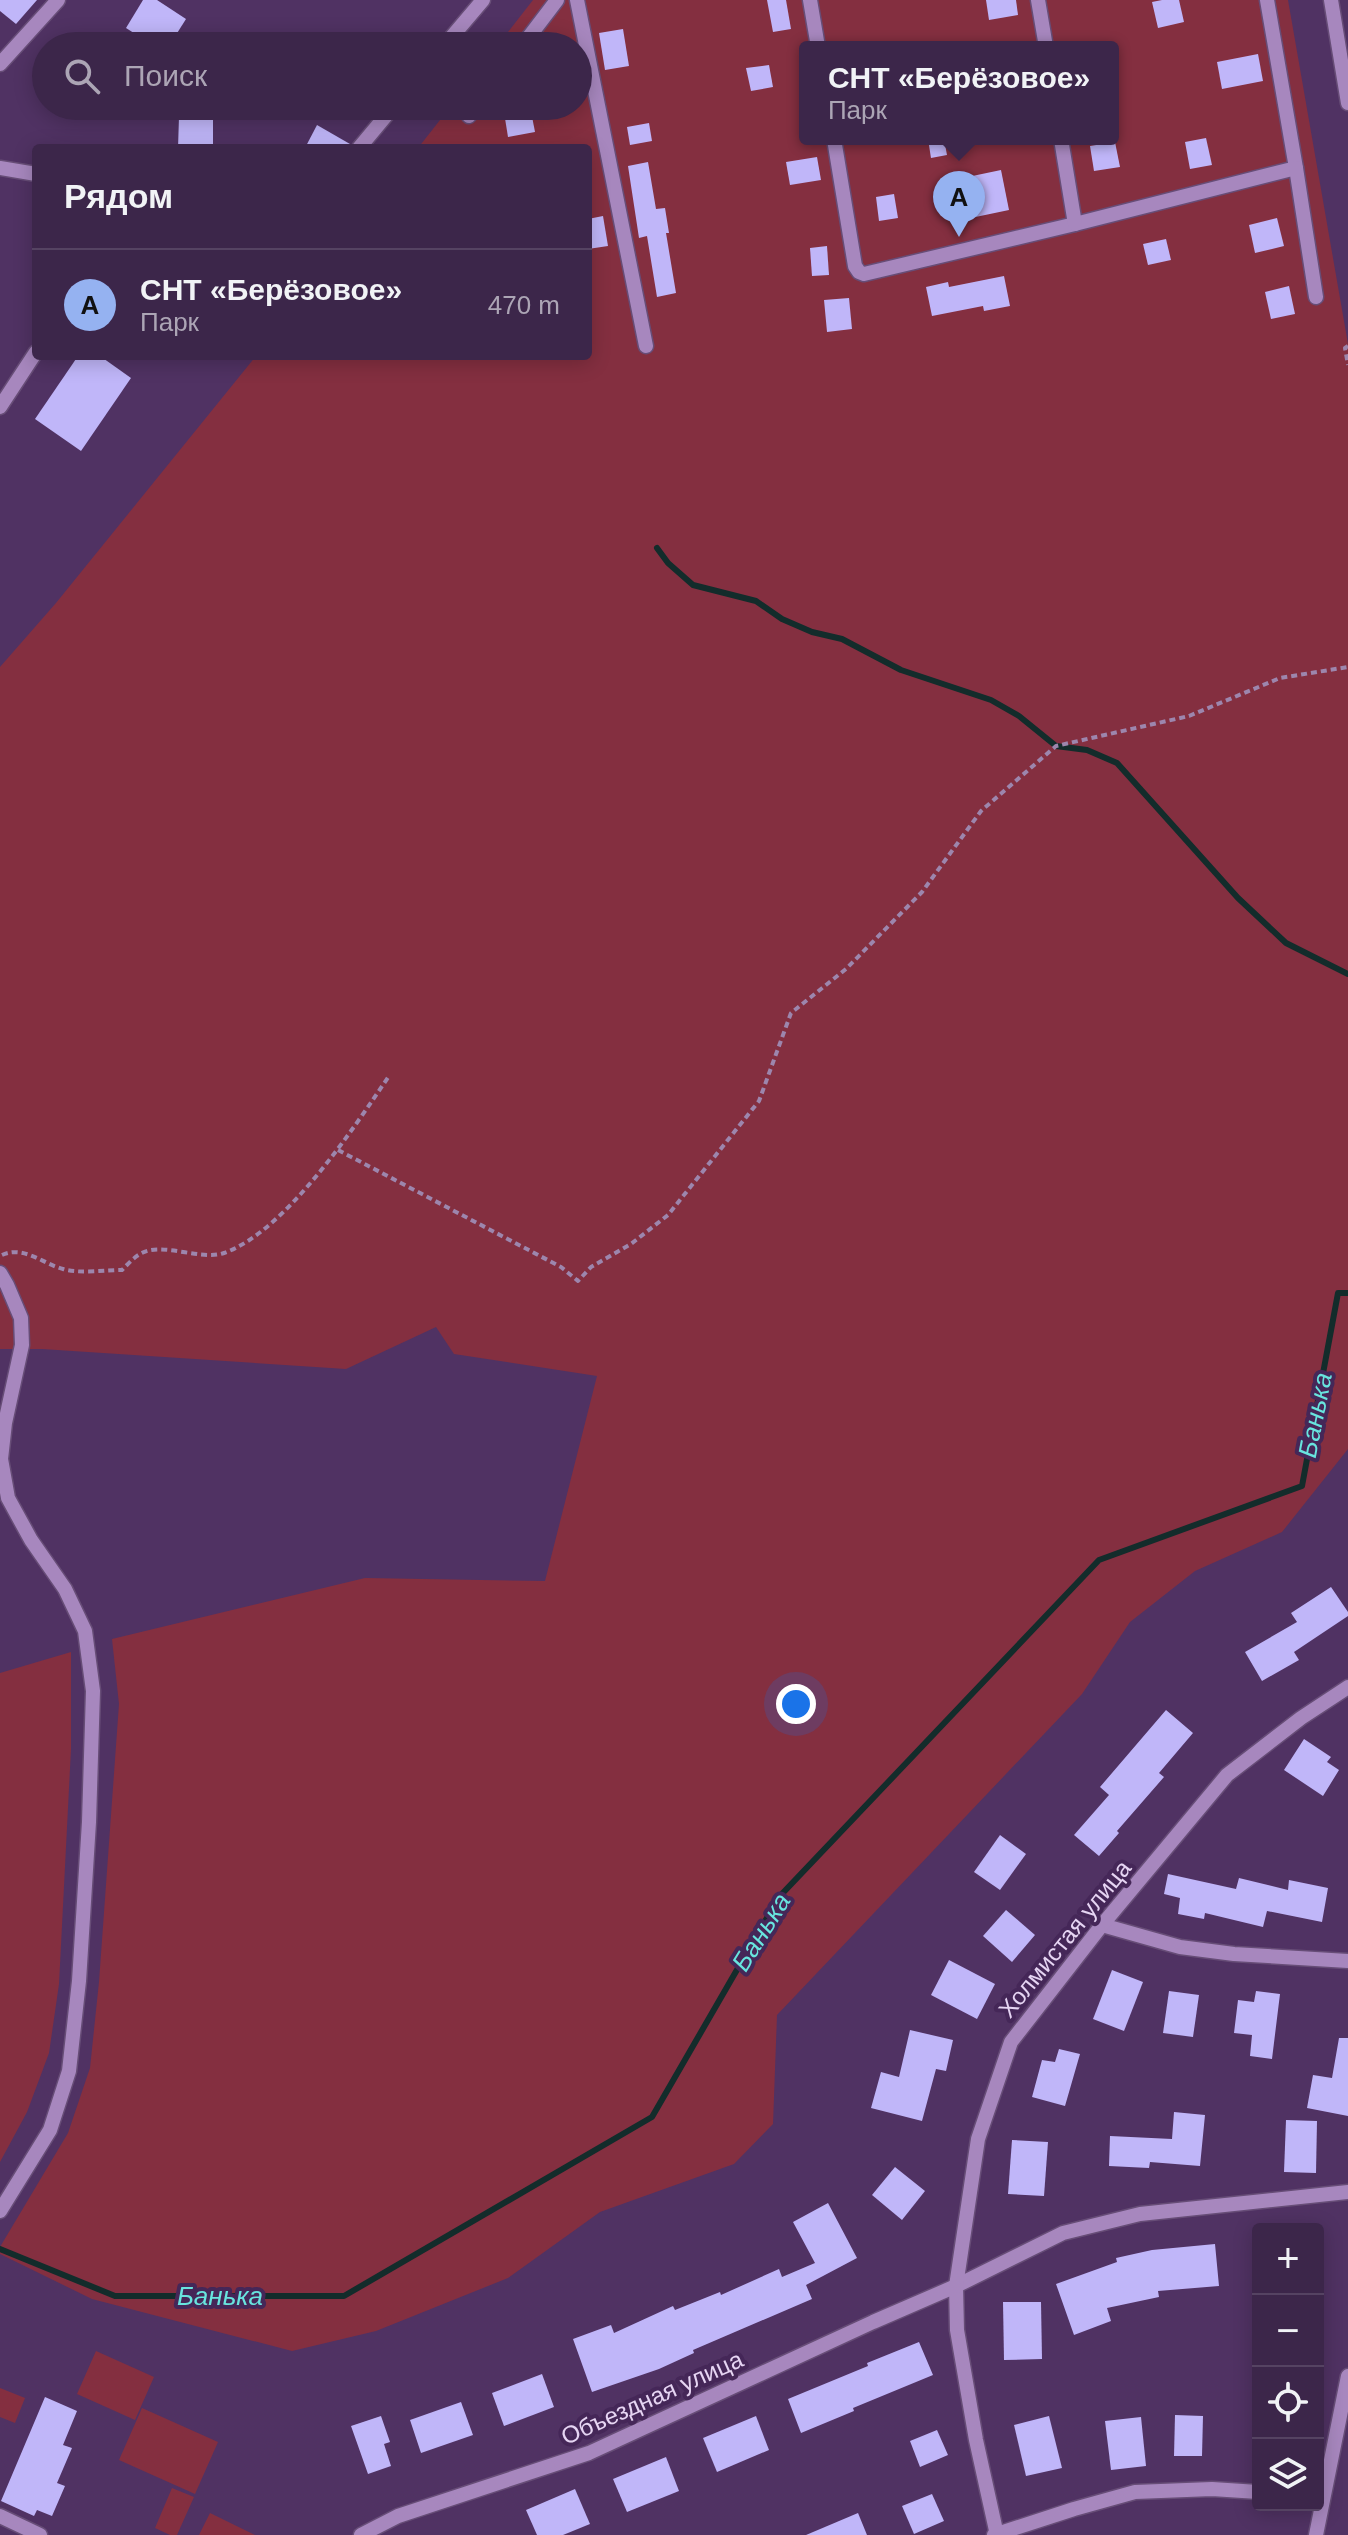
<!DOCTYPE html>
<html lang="ru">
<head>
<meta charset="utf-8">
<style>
	:root { --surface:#3c264a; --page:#473254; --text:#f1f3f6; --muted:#aca5b5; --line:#554362; --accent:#95b2f1 }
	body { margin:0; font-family:Helvetica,sans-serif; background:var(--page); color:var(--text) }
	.controls { position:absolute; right:24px; bottom:24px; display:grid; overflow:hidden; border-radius:8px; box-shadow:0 4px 20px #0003 }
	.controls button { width:72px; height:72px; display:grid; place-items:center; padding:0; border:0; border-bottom:2px solid var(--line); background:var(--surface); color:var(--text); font:40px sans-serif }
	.you { position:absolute; left:796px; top:1704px; width:28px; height:28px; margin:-20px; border:6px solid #fff; border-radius:50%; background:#1a73e8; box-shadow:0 0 0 12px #1a73e833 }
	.badge { display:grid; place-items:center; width:52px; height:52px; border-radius:50%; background:var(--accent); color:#111; font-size:26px; font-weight:700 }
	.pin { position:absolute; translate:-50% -66px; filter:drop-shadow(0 2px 4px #0008) }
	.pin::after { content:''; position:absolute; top:42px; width:28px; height:24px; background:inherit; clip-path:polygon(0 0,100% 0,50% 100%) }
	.popup { position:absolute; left:799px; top:41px; width:320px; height:104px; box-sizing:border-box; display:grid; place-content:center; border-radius:8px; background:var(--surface); filter:drop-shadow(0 2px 6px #0005); font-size:26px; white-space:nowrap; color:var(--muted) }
	.popup b { font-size:30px; color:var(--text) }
	.popup::after { content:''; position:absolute; left:50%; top:100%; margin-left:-16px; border:16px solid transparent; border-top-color:var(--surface) }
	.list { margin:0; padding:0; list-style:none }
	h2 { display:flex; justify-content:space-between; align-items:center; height:104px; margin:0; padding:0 32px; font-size:34px }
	h2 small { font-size:26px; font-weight:400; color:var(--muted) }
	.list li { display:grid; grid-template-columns:52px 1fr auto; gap:24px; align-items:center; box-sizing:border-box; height:112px; padding:0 32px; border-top:2px solid var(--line) }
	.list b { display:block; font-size:30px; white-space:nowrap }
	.list p { margin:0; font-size:26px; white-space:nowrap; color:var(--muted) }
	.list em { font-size:26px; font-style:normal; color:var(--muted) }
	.icon { flex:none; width:44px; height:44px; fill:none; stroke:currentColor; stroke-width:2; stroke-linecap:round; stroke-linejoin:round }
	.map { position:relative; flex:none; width:1348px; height:2535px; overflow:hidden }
	.search { position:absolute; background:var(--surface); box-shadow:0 4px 20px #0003; left:32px; top:32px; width:560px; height:88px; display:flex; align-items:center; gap:20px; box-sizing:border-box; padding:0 28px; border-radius:44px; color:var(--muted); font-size:30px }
	.panel { position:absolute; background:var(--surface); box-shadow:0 4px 20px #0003; left:32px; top:144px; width:560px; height:216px; border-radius:8px }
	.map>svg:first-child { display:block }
</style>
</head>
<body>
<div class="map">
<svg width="1348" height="2535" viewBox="0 0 1348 2535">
	<rect width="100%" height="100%" fill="#503263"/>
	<!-- green -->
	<g fill="#842f40" fill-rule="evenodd">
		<path d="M533,0H1288L1348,344V1449L1282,1532L1195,1571L1130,1622L1082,1694L777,2015L773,2124L734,2164L600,2212L508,2278L376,2331L292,2351L92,2299L0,2254V2247L68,2133L90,2068L99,1982L119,1704L112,1639L365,1578L545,1581L597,1376L454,1354L436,1327L346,1369L42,1349H0V667L56,603L256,356H588V148H418L451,106H578V46H497ZM805,47H1113V139H805Z"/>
		<path d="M71,1652V1749L59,1984L49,2053L27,2112L0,2162V1673Z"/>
		<path d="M96,2351L154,2377L135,2420L77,2394Z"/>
		<path d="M0,2388L25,2398L15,2423L0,2417Z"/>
		<path d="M142,2408L218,2442L195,2494L119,2460Z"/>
		<path d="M172,2488L194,2497L177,2535H170L155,2528Z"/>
		<path d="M210,2513L255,2535H199Z"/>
	</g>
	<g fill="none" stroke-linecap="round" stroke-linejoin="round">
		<!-- stream -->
		<g stroke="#132c2b" stroke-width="6">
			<path d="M657,548L668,563L693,585L756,601L782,619L812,632L842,639L901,670L991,700L1019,716L1056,746L1087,750L1117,763L1238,898L1286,943L1348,974"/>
			<path d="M0,2249L115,2296H344L652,2117L779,1897L1099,1560L1302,1486L1338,1293H1348"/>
		</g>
	</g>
	<!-- building -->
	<g fill="#c0b6f9">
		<path d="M0,0H37L16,24L0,11Z"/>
		<path d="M143,0H157L186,19L169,46H154L126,28Z"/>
		<path d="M767,0H786L791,29L773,32Z"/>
		<path d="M986,0H1016L1018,15L989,20Z"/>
		<path d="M1162,0H1179L1184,22L1158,28L1152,2Z"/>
		<path d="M623,29L629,66L605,70L599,33Z"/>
		<path d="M1258,54L1263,81L1222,89L1217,62Z"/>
		<path d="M769,65L773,87L751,91L746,68Z"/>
		<path d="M503,106H530L535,132L508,137Z"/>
		<path d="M179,116L213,117V148H178Z"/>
		<path d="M649,123L652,141L630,145L627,127Z"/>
		<path d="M317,125L350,144L349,148H305Z"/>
		<path d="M1206,138L1212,165L1190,169L1185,142Z"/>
		<path d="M928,139H944L947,155L931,158Z"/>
		<path d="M1115,142L1120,167L1094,171L1090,146Z"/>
		<path d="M817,157L821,180L790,185L786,162Z"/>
		<path d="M648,162L656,209L665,208L669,233H666L676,293L657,297L647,236L639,238L628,166Z"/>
		<path d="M1001,170L1009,210L966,219L958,179Z"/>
		<path d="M894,194L898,218L879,221L876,197Z"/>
		<path d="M603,216L608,246L588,249V219Z"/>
		<path d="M1277,218L1284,246L1255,253L1249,225Z"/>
		<path d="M1166,239L1171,260L1148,265L1143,244Z"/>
		<path d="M827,246L829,275L812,276L810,248Z"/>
		<path d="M1004,276L1010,306L984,311L983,306L932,316L926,287L948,282L949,287Z"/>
		<path d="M1289,286L1295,314L1271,319L1265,292Z"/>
		<path d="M849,298L852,329L827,332L824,300Z"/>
		<path d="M78,356H100L131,378L81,451L35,419Z"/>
		<path d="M1331,1587L1348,1612V1616L1294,1652L1299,1660L1262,1681L1245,1652L1297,1622L1291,1613Z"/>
		<path d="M1166,1710L1193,1733L1159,1773L1164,1777L1117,1831L1119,1833L1099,1856L1074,1835L1109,1795L1100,1787Z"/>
		<path d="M1304,1739L1331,1757L1327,1762L1339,1770L1323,1796L1284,1770Z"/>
		<path d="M1000,1835L1026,1854L1000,1890L974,1872Z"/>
		<path d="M1168,1874L1236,1889L1239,1878L1288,1890L1289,1880L1328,1888L1322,1922L1267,1911L1263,1927L1205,1913L1204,1919L1178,1914L1180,1898L1164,1894Z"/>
		<path d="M1006,1910L1035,1935L1012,1962L983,1936Z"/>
		<path d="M949,1960L995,1984L977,2019L931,1995Z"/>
		<path d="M1112,1970L1143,1982L1124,2031L1093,2019Z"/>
		<path d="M1169,1991L1199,1995L1193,2037L1163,2033Z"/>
		<path d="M1256,1991L1280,1994L1272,2059L1250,2056L1252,2035L1234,2033L1238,2000L1254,2002Z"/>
		<path d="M910,2030L953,2040L946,2071L936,2069L922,2121L871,2108L881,2072L899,2077Z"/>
		<path d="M1339,2038H1348V2116L1307,2108L1313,2075L1332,2078Z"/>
		<path d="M1059,2049L1080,2054L1065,2106L1032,2097L1042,2060L1055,2062Z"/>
		<path d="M1174,2112L1205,2115L1200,2166L1150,2162L1149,2168L1109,2166L1110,2136L1172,2139Z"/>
		<path d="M1286,2120L1317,2121L1316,2173L1284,2172Z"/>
		<path d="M1012,2140L1048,2142L1044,2196L1008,2194Z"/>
		<path d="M895,2167L925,2191L902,2220L872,2195Z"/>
		<path d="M828,2203L857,2258L806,2285L812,2299L693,2350L694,2353L659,2369L592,2392L573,2339L611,2325L614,2333L673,2306L675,2310L720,2292L721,2295L779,2269L782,2277L815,2263L793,2222Z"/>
		<path d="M1215,2244L1219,2286L1158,2291L1159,2297L1107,2308L1111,2321L1074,2335L1056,2284L1117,2262L1116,2258L1152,2250Z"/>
		<path d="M1003,2302H1041L1042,2359L1004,2360Z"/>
		<path d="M919,2342L933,2375L853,2408L854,2411L801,2433L788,2399L868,2366L867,2363Z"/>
		<path d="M542,2374L554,2407L504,2426L492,2393Z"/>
		<path d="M45,2397L77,2411L63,2445L72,2448L57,2483L65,2486L52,2516L37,2510L34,2516L1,2501Z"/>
		<path d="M461,2402L473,2435L421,2453L410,2420Z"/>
		<path d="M1175,2415L1203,2416L1202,2456H1174Z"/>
		<path d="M381,2416L390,2442L384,2444L391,2466L368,2474L351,2426Z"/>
		<path d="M756,2416L769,2450L717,2472L703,2438Z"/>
		<path d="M1049,2416L1062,2468L1026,2476L1014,2425Z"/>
		<path d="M1141,2417L1146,2466L1111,2470L1105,2421Z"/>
		<path d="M937,2430L948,2455L920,2467L910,2441Z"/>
		<path d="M666,2457L679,2491L627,2512L613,2479Z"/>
		<path d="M575,2489L590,2524L563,2535H537L526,2510Z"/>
		<path d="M932,2494L944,2521L914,2534L902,2506Z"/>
		<path d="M858,2513L867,2535H806Z"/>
	</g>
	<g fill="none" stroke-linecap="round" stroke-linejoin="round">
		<defs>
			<g id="minor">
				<path d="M577,0L646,346"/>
				<path d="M810,0L818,47"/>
				<path d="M1038,0L1046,47"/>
				<path d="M1331,0L1348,103"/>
				<path d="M444,46L483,0"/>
				<path d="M522,46L557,0"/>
				<path d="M0,64L58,0"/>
				<path d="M469,116L476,106"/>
				<path d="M834,139L855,266L859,272L864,274L1075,224L1296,168L1267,0"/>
				<path d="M1061,139L1075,224"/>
				<path d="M359,148L394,106"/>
				<path d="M0,168L36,174"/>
				<path d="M1296,168L1316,297"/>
				<path d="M0,407L36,352"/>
				<path d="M0,1273L7,1285L21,1318L22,1345L5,1423L1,1459L8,1498L31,1540L65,1589L85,1631L93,1691L89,1822L79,1981L69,2071L50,2130L0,2211"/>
				<path d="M1102,1925L1180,1947L1234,1954L1348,1961"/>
				<path d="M0,2516L40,2535"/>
				<path d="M361,2535L398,2516L589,2453L873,2322L956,2286L1063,2233L1140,2214L1348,2192"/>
				<path d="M994,2535L1074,2509L1135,2492L1212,2489L1258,2492"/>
				<path d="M997,2535L976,2440L957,2330L956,2286L978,2139L1011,2042L1102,1925L1227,1775L1301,1718L1348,1687"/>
				<path d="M1316,2535L1348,2376"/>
			</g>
		</defs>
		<!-- minor casing -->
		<use href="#minor" stroke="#674d77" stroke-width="17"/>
		<!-- path -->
		<g stroke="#9d86ad" stroke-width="4" stroke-dasharray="6 4" stroke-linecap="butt">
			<path d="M1348,346L1345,348L1348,365"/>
			<path d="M338,1150L561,1267L578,1281L591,1267L631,1244L668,1215L759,1101L791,1013L846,969L922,892L981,811L1056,746L1189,716L1280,678L1348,667"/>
			<path d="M2,1255C24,1245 43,1264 63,1269C78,1274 105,1270 122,1270C127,1265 133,1258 140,1254C161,1241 200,1261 224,1253C286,1231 353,1129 389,1076"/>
		</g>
		<!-- minor -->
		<use href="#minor" stroke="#a787be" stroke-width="14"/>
	</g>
	<g text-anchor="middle" stroke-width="8" stroke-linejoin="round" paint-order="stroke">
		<!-- street labels -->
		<g font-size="24" fill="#e6d5f3" stroke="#452758">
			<text transform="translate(1065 1939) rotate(-51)" y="8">Холмистая улица</text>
			<text transform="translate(652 2398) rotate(-24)" y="8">Объездная улица</text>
		</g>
		<!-- water labels -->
		<g font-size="26" font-style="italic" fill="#68e5df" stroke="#452758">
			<text transform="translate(1315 1415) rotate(-79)" y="9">Банька</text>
			<text transform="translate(761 1932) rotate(-58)" y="9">Банька</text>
			<text x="220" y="2305">Банька</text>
		</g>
	</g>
</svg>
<div class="controls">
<button>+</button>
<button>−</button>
<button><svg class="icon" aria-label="locate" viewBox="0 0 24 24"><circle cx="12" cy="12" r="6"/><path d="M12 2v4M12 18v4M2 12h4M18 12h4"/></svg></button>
<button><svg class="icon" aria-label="layers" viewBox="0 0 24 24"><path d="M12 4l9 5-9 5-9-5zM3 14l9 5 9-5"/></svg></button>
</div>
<div class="you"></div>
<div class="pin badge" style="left:959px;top:237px">A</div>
<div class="popup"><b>СНТ «Берёзовое»</b>Парк</div>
<div class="search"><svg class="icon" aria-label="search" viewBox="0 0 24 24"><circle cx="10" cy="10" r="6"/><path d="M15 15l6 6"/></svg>Поиск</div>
<section class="panel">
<h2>Рядом<small></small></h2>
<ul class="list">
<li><span class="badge">A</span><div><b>СНТ «Берёзовое»</b><p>Парк</p></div><em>470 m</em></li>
</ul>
</section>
</div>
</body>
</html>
